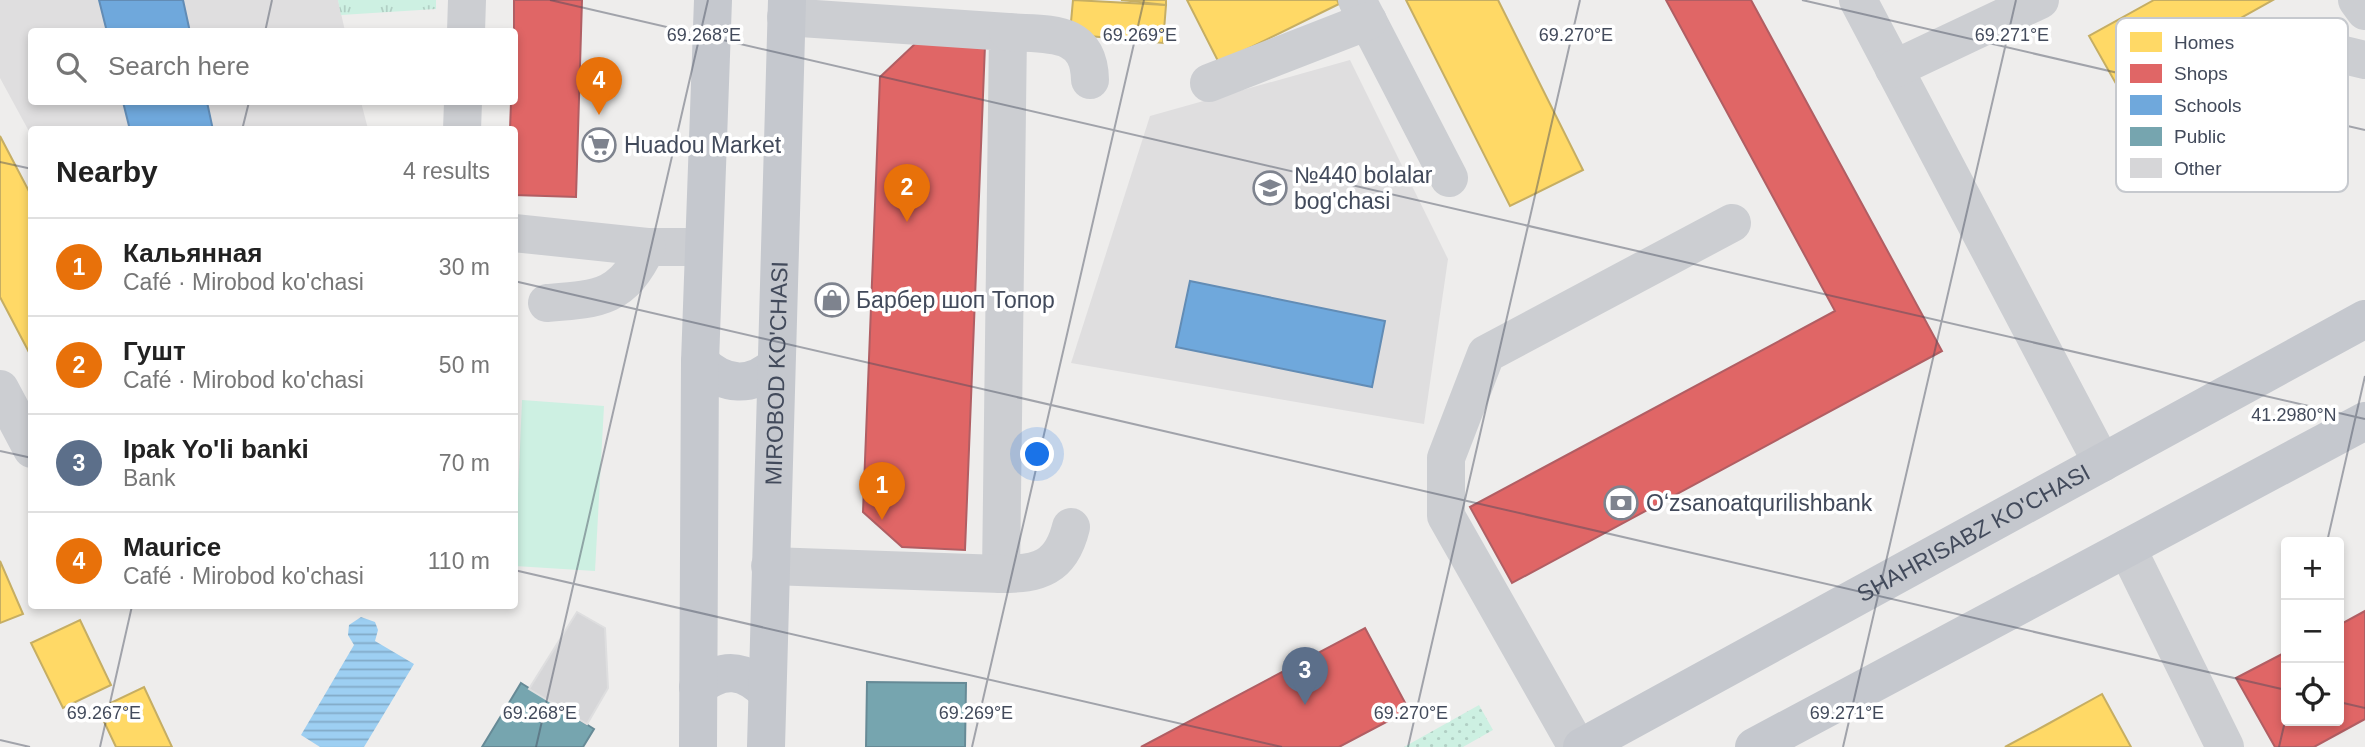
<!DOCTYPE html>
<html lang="en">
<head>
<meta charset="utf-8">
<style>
	:root { --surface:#fff; --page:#f2f2f2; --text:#222; --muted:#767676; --line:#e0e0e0; --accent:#b45309 }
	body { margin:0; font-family:Helvetica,sans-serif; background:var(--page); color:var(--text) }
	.controls { position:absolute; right:21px; bottom:21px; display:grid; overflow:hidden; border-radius:7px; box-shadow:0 4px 10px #0003 }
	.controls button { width:63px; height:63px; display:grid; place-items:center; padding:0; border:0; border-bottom:2px solid var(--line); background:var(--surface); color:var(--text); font:35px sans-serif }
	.you { position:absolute; left:1038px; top:455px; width:24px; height:24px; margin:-18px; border:5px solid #fff; border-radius:50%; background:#1a73e8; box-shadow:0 0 0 10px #1a73e833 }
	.badge { display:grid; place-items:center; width:46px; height:46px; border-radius:50%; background:var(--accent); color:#fff; font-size:23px; font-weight:700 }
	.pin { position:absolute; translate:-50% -58px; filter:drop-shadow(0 2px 4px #0008) }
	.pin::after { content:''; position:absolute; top:37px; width:24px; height:21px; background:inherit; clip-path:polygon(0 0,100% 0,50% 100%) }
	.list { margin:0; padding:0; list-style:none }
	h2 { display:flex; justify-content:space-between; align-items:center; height:91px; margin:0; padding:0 28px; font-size:30px }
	h2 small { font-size:23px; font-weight:400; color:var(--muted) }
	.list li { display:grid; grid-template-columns:46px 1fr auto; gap:21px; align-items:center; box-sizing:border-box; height:98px; padding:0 28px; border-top:2px solid var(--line) }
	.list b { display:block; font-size:26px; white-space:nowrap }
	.list p { margin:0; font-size:23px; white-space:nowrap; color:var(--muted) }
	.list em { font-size:23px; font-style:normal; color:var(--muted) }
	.icon { flex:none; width:38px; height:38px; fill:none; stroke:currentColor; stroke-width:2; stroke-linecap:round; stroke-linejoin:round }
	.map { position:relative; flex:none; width:2365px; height:747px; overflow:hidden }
	.search { position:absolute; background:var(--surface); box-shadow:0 4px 10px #0003; left:28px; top:28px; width:490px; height:77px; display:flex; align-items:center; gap:18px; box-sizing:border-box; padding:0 24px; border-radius:7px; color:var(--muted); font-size:26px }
	.panel { position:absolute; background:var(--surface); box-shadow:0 4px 10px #0003; left:28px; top:126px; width:490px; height:483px; border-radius:7px }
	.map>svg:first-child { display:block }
</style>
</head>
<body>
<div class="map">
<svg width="2365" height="747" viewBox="0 0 2365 747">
	<defs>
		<pattern id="grass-dots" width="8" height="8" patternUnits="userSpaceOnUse" patternTransform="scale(1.75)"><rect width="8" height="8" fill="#cdf0e2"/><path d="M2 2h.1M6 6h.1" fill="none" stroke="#b1cfc4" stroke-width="1.8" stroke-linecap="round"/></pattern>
		<pattern id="park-tufts" width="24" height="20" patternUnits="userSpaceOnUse" patternTransform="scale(1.75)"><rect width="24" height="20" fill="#cdf0e2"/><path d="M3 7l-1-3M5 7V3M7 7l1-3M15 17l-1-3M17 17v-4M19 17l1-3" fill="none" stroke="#b1cfc4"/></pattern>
		<pattern id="water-rules" width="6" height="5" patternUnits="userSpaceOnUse" patternTransform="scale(1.75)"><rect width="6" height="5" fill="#9dcff2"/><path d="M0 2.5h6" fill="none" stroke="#82aac7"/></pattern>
	</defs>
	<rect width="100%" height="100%" fill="#eeedec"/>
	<!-- education -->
	<g fill="#dfdedf">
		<path d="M0,0H338L345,31L32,32V102H361L368,129L32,130L31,135L0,78Z"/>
		<path d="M1350,60L1448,259L1424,424L1071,363L1150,116Z"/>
	</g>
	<!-- grass -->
	<path fill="url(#grass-dots)" d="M1479,705L1493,730L1463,747H1404Z"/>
	<!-- park -->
	<path fill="url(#park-tufts)" d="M338,0H436V9L341,15Z"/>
	<!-- garden -->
	<path fill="#cdf0e2" d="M522,400L604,406L595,571L515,566Z"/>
	<!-- water -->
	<path fill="url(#water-rules)" d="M361,617L375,622L378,630L375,641L414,664L364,747H320L301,735L354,645L348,635L349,625Z"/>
	<!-- homes -->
	<g fill="#ffd966" stroke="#c6ae63" stroke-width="2">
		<path d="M1073,0L1166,5L1163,43L1089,36L1071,22Z"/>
		<path d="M1121,0H1166V5Z"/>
		<path d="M1187,0H1337L1339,4L1219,63Z"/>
		<path d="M1406,0H1498L1583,170L1510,206Z"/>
		<path d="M2154,0H2273L2241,18L2264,58L2214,86L2192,47L2119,89L2089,36Z"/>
		<path d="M0,136L32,197V358L0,297Z"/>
		<path d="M0,561L23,614L0,623Z"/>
		<path d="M80,620L111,685L63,708L31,643Z"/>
		<path d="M144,687L172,747H116L98,709Z"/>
		<path d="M2102,694L2131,747H2005L2046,725Z"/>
	</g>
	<!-- shops -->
	<g fill="#e06666" stroke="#b15e63" stroke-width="2">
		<path d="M514,0H582L576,197L514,195V130H510L511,102H514Z"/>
		<path d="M1666,0H1751L1942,351L1512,583L1470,507L1835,311Z"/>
		<path d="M917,42L985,45L965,550L902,547L863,512L880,77Z"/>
		<path d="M2365,611V719L2314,747H2275L2236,678L2286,652V721H2339V625Z"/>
		<path d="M1365,628L1409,710L1339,747H1141Z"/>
	</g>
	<!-- schools -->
	<g fill="#6fa8dc" stroke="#628cb5" stroke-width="2">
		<path d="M99,0H183L190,32H107Z"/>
		<path d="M123,102H207L213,130H130Z"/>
		<path d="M1190,281L1385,321L1372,387L1176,347Z"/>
	</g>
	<!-- public -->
	<g fill="#76a5af" stroke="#668a96" stroke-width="2">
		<path d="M867,682L966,683L965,747H866Z"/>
		<path d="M521,683L594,729L583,747H482Z"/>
	</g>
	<!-- building -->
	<path fill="#d6d6d8" stroke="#dededf" stroke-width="2" d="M577,612L605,628L608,688L587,724L529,689Z"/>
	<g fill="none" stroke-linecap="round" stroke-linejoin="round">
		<!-- minor -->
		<g stroke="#ccced2" stroke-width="38">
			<path d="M1357,0L1449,178"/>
			<path d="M1858,0L2102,463"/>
			<path d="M2357,0L2365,11"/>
			<path d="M786,17L1008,32L1001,574C1039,574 1061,568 1071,527"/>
			<path d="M466,32L467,0"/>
			<path d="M1008,32C1047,35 1089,28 1090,80"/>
			<path d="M1894,69L2040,0"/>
			<path d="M1209,83L1368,21"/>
			<path d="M462,130L463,102"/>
			<path d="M2161,157L2344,55L2365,60"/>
			<path d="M514,233L647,247H704"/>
			<path d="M547,303C600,299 623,298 647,247"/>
			<path d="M0,389L32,449"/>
			<path d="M2127,548L2225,747"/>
			<path d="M770,566L1001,574"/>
			<path d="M1577,747L1446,516V458L1486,354L1732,223"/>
		</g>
		<!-- major -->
		<g stroke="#c5c8ce" stroke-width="38">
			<path d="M700,362C724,387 752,388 776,365"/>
			<path d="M698,687C723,667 744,669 767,692"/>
			<path d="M698,747L700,362L713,0"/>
			<path id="s1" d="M766,747L787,0"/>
			<path id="s2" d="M1582,747L2365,319"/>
			<path d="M1754,747L2365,421"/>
		</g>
	</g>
	<!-- ticks -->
	<path fill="none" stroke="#424a5b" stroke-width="2" stroke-opacity="0.45" d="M550,0L2365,419M1802,0L2365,130M265,32L272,0M242,130L249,102M0,162L32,169M514,281L2286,690M0,451L32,458M2327,542L2365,376M514,570L1282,747M2339,702L2365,708M0,740L30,747M100,747L132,606M536,747L708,0M972,747L1144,0M1408,747L1580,0M1843,747L2016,0M2279,747L2286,717"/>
	<!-- icons -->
	<defs>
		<symbol id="supermarket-ring" viewBox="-11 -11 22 22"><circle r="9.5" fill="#fff" stroke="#7e838e" stroke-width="1.5"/><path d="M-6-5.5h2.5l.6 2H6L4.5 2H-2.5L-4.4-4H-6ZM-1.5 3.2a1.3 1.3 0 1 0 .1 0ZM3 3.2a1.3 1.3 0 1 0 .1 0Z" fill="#7e838e"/></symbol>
		<symbol id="school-ring" viewBox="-11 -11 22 22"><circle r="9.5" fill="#fff" stroke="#7e838e" stroke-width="1.5"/><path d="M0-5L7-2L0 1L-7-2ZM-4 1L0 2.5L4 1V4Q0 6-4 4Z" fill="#7e838e"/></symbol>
		<symbol id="shop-ring" viewBox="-11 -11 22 22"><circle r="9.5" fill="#fff" stroke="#7e838e" stroke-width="1.5"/><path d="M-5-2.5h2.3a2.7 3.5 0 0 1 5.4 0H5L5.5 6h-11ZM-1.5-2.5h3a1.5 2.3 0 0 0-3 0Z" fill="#7e838e"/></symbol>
		<symbol id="bank-ring" viewBox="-11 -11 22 22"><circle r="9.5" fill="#fff" stroke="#7e838e" stroke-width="1.5"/><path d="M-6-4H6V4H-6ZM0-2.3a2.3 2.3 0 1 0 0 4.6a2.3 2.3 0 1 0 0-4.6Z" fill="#7e838e"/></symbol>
	</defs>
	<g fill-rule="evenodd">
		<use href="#supermarket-ring" x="580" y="126" width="38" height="38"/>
		<use href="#school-ring" x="1251" y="169" width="38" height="38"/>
		<use href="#shop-ring" x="813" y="281" width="38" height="38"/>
		<use href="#bank-ring" x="1602" y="484" width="38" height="38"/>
	</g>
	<g text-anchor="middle" stroke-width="7" stroke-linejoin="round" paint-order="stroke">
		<!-- poi labels -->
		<g font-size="23" fill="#424a5b" stroke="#fff" text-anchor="start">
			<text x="624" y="153">Huadou Market</text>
			<text x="1294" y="183">№440 bolalar<tspan x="1294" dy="26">bog'chasi</tspan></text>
			<text x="856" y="308">Барбер шоп Топор</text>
			<text x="1646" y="511">Oʻzsanoatqurilishbank</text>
		</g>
		<!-- street labels -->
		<g font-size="23" fill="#424a5b" stroke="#fff">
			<text dy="8" stroke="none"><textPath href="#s1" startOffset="374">MIROBOD KO'CHASI</textPath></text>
			<text dy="8" stroke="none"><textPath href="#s2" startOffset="446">SHAHRISABZ KO'CHASI</textPath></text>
		</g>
	</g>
	<!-- legend -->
	<rect x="2116" y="18" width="232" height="174" rx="10" fill="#fff" stroke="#c6c9ce" stroke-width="2"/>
	<rect x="2130" y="32" width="32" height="20" fill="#ffd966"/>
	<rect x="2130" y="64" width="32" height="19" fill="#e06666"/>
	<rect x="2130" y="95" width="32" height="20" fill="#6fa8dc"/>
	<rect x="2130" y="127" width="32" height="19" fill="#76a5af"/>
	<rect x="2130" y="158" width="32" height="20" fill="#d6d6d8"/>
	<g font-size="19" fill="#424a5b">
		<text x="2174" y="49">Homes</text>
		<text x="2174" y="80">Shops</text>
		<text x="2174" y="112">Schools</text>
		<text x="2174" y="143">Public</text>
		<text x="2174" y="175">Other</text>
	</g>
	<g font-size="18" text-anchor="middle" fill="#424a5b" stroke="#fff" stroke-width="7" stroke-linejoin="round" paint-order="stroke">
		<text x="704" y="41">69.268°E</text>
		<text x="1140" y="41">69.269°E</text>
		<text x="1576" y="41">69.270°E</text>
		<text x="2012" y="41">69.271°E</text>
		<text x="2294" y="421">41.2980°N</text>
		<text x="104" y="719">69.267°E</text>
		<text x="540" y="719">69.268°E</text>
		<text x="976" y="719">69.269°E</text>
		<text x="1411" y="719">69.270°E</text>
		<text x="1847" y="719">69.271°E</text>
	</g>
</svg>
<div class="controls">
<button>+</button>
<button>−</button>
<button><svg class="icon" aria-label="locate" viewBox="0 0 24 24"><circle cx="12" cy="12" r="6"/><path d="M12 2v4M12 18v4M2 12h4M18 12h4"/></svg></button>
</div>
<div class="you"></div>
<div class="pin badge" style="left:882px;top:520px;background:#e8710a">1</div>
<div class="pin badge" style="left:907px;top:222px;background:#e8710a">2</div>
<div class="pin badge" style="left:1305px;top:705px;background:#5c6f8a">3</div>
<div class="pin badge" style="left:599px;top:115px;background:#e8710a">4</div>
<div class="search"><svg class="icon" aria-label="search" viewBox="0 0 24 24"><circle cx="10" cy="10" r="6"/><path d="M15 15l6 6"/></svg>Search here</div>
<section class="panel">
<h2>Nearby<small>4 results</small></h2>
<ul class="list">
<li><span class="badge" style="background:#e8710a">1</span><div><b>Кальянная</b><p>Café · Mirobod ko'chasi</p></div><em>30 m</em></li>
<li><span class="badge" style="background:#e8710a">2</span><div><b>Гушт</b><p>Café · Mirobod ko'chasi</p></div><em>50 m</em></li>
<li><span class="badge" style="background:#5c6f8a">3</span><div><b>Ipak Yo'li banki</b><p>Bank</p></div><em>70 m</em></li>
<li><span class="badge" style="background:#e8710a">4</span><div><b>Maurice</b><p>Café · Mirobod ko'chasi</p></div><em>110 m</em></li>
</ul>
</section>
</div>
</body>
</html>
